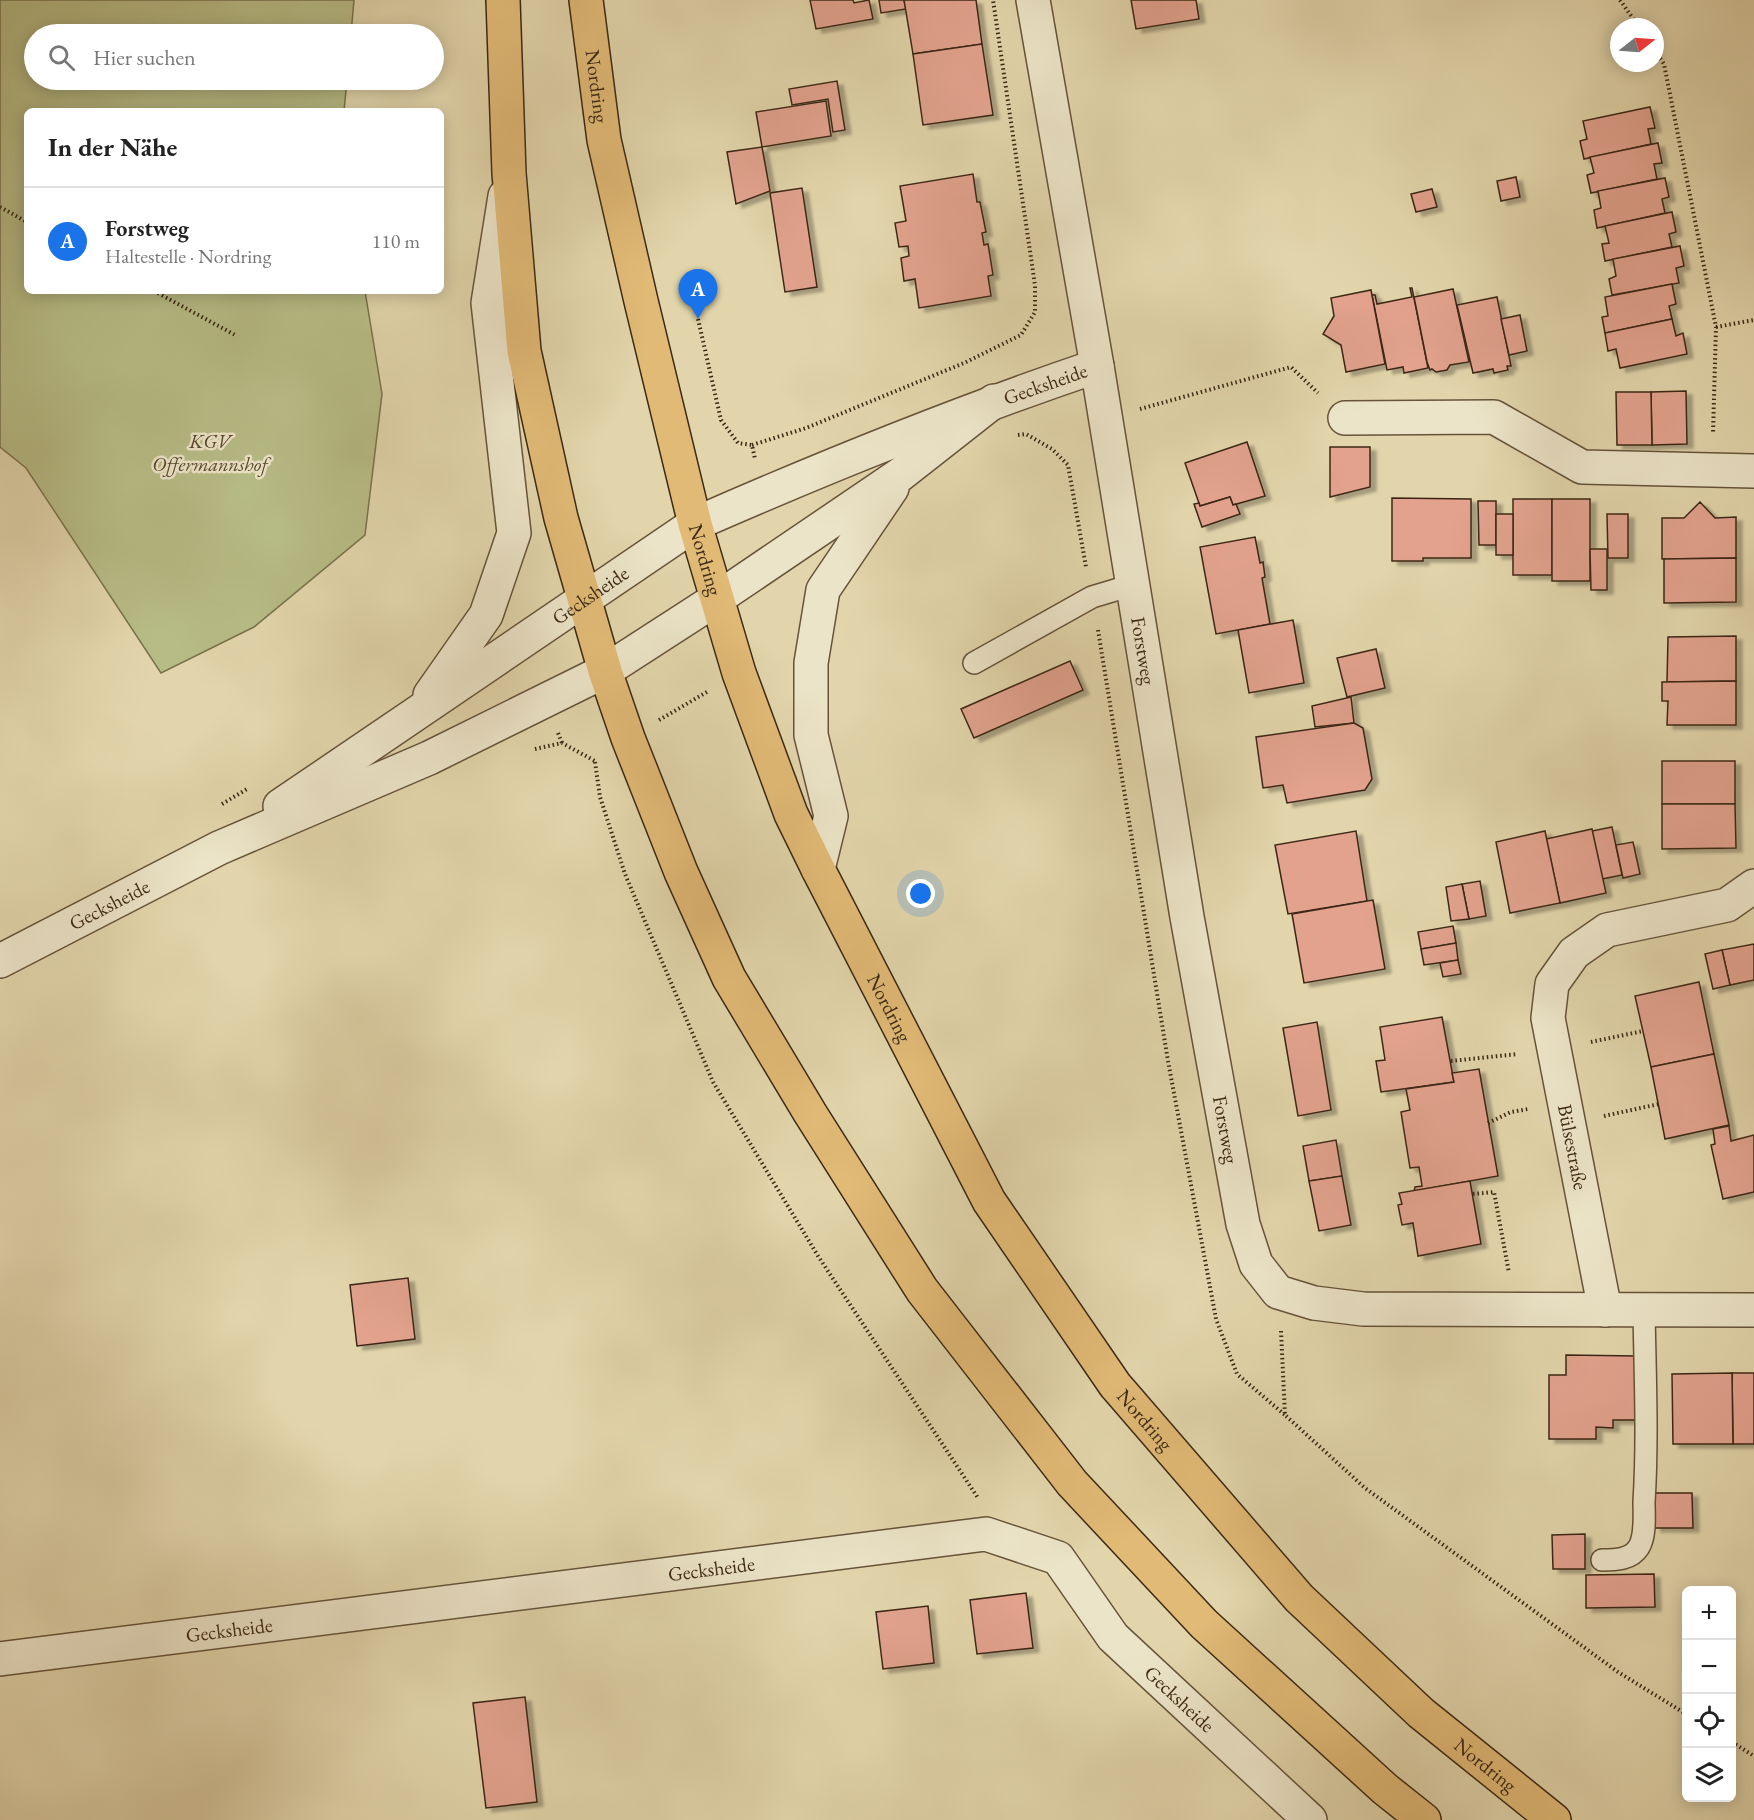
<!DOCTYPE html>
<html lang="de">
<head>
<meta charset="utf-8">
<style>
	:root { --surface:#fff; --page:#f2f2f2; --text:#222; --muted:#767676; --line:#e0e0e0; --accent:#1a73e8 }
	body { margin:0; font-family:"EB Garamond",serif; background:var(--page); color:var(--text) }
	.controls { position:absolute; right:18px; bottom:18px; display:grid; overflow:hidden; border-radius:9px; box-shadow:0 3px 15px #0003 }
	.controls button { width:54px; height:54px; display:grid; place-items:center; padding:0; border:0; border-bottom:2px solid var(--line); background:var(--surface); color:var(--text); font:30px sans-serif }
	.compass { position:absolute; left:1610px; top:18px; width:54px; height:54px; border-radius:50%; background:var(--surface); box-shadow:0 3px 15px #0003; rotate:73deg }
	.you { position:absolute; left:921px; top:894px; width:21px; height:21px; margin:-15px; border:4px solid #fff; border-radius:50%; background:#1a73e8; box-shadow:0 0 0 9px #1a73e833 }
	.badge { display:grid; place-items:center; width:39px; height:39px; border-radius:50%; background:var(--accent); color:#fff; font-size:20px; font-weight:700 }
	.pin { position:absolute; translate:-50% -50px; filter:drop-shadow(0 2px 3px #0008) }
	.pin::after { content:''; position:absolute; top:32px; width:21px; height:18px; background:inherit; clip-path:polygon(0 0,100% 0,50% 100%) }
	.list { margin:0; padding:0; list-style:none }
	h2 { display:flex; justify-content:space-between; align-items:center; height:78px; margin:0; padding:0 24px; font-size:26px }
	h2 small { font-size:20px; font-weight:400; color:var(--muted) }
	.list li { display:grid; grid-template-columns:39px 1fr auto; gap:18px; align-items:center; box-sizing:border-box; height:108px; padding:0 24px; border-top:2px solid var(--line) }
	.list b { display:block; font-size:22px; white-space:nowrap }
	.list p { margin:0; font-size:20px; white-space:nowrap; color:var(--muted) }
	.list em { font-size:20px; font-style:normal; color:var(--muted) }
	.icon { flex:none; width:33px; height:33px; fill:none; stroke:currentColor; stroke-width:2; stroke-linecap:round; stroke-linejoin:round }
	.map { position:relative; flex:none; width:1754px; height:1820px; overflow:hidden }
	.search { position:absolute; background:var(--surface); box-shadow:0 3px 15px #0003; left:24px; top:24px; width:420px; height:66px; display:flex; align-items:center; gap:15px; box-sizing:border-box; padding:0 21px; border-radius:33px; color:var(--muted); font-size:22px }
	.panel { position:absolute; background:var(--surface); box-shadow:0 3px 15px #0003; left:24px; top:108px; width:420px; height:186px; border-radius:9px }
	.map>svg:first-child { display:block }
</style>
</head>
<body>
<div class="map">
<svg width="1754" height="1820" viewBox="0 0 1754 1820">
	<defs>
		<filter id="shadow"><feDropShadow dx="6" dy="4" stdDeviation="1.5" flood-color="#0004"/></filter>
	</defs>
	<rect width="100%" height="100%" fill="#e2d5ab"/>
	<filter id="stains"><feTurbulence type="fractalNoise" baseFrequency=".00333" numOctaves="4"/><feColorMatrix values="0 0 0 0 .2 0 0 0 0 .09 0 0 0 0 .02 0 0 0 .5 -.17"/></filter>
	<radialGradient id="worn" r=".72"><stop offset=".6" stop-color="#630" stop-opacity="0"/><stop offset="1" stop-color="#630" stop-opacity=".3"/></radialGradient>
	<!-- green -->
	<path fill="#b7bc86" stroke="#7a724d" stroke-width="1.5" d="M0,0H354L351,34H34V80H347L344,111H27V291H365L382,394L365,535L254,627L161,673L26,468L0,447Z"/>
	<!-- building -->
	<g fill="#e2a28e" stroke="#3c2814" stroke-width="1.5" filter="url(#shadow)">
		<path d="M810,0H853L854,3L869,0L873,19L816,29Z"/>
		<path d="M879,0H904L906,9L881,13Z"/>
		<path d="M904,0H976L982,44L913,54Z"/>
		<path d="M1131,0H1196L1199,19L1136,29Z"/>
		<path d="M982,44L993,115L923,125L913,54Z"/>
		<path d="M837,81L845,130L833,132L828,99L792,105L789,89Z"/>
		<path d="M826,101L831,136L762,147L756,112Z"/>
		<path d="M1650,107L1655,128L1648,129L1651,144L1584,159L1580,141L1587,139L1583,121Z"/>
		<path d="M1658,143L1662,163L1654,164L1657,179L1591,193L1587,175L1594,173L1590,157Z"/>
		<path d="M762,147L770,191L736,204L727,152Z"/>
		<path d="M973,174L977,202H980L986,232L982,233L984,245L988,244L993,275L988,276L991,296L919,308L915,279L904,281L901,258L909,256L908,246L899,247L895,223L906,221L900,186Z"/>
		<path d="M1516,177L1520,197L1501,201L1497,181Z"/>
		<path d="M1665,178L1669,197L1662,199L1665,213L1597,228L1594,210L1601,208L1598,191Z"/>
		<path d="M802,188L817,287L785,292L770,193Z"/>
		<path d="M1432,189L1437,207L1416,212L1411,194Z"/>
		<path d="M1672,212L1676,232L1669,234L1672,247L1605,261L1602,244L1609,243L1605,226Z"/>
		<path d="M1680,246L1684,266L1676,268L1679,283L1612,295L1609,279L1616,276L1613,259Z"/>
		<path d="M1672,284L1676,304L1669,306L1672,319L1605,333L1602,317L1608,316L1605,297Z"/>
		<path d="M1410,288H1412L1428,368L1404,373L1403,367L1387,370L1372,295H1375L1377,304L1412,297Z"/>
		<path d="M1453,289L1469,362L1450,365L1447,370L1436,372L1432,369L1430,370L1427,362L1414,297Z"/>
		<path d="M1371,290L1385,364L1346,372L1341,345L1323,334L1334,316L1331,298Z"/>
		<path d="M1497,297L1511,366H1507L1508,370L1494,373L1493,369L1473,373L1457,305Z"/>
		<path d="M1520,315L1527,351L1509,355L1501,319Z"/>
		<path d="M1672,319L1676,336L1683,333L1687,354L1620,368L1616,349L1608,351L1605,333Z"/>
		<path d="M1686,391L1687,444L1652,445L1651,392Z"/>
		<path d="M1616,392H1651L1652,445H1617Z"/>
		<path d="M1247,442L1265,496L1233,505L1230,497L1200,506L1185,463Z"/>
		<path d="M1330,447H1370V487L1330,497Z"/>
		<path d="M1230,497L1233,505L1236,504L1240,514L1202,527L1194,504L1199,503L1200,506Z"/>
		<path d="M1392,498L1471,499V558H1423V561H1392Z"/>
		<rect x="1513" y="499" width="39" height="76"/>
		<rect x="1552" y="499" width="38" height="82"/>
		<path d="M1478,501H1496V545H1479Z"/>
		<path d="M1700,502L1715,518L1736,517V558L1662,559V518H1684Z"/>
		<rect x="1496" y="514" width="17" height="41"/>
		<path d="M1607,514H1628V558H1608Z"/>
		<path d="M1255,537L1260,563L1263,562L1265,577L1262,578L1270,624L1216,634L1200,547Z"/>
		<path d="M1590,549H1607V590H1591Z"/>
		<path d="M1736,558V602L1664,603V559Z"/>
		<path d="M1293,620L1304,683L1249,693L1238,630Z"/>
		<path d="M1736,636V681L1667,682L1668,637Z"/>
		<path d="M1376,649L1385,688L1347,697L1337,658Z"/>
		<path d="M1070,661L1083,690L974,738L961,709Z"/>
		<path d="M1736,681V725H1667L1668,701H1662V682Z"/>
		<path d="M1351,697L1354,723L1315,727L1312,706Z"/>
		<path d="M1354,723L1363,728L1372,779L1365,790L1287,803L1283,785L1263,788L1256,737Z"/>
		<rect x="1662" y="761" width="73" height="43"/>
		<path d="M1662,804H1735L1736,848L1662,849Z"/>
		<path d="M1612,827L1622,875L1602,879L1592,831Z"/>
		<path d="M1592,829L1606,893L1560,903L1546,839Z"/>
		<path d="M1356,831L1367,901L1288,914L1275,845Z"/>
		<path d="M1545,831L1560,903L1510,913L1496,842Z"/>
		<path d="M1633,842L1640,874L1623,878L1616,845Z"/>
		<path d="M1480,881L1486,916L1469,919L1462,884Z"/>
		<path d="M1462,884L1469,919L1451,921L1446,887Z"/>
		<path d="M1373,900L1385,969L1304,983L1292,914Z"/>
		<path d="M1453,926L1456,943L1421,949L1418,932Z"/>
		<path d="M1456,943L1458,960L1424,965L1421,949Z"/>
		<path d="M1754,944V980L1730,985L1722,950Z"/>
		<path d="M1722,950L1730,985L1713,989L1705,954Z"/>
		<path d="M1458,960L1461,974L1443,977L1440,963Z"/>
		<path d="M1699,982L1714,1054L1651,1067L1635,996Z"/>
		<path d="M1442,1017L1454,1082L1381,1092L1376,1061L1385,1060L1380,1027Z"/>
		<path d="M1317,1022L1331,1110L1298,1116L1283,1028Z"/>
		<path d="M1714,1054L1729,1125L1665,1139L1651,1067Z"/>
		<path d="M1479,1069L1498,1176L1414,1191L1415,1187L1422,1186L1419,1167L1410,1168L1401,1112L1410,1110L1406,1089L1454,1082L1452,1073Z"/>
		<path d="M1729,1126L1731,1141L1754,1135V1192L1723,1199L1711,1145L1715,1144L1713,1129Z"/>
		<path d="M1336,1140L1342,1176L1309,1181L1303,1146Z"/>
		<path d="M1342,1176L1351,1225L1319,1231L1309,1181Z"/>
		<path d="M1470,1181L1481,1244L1418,1256L1413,1223L1402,1225L1398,1205L1402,1204L1399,1193Z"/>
		<path d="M408,1278L415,1339L357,1346L350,1285Z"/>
		<path d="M1566,1355L1637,1356V1420H1613V1428L1596,1427V1439H1549V1375H1566Z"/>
		<path d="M1732,1373H1754V1444H1733Z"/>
		<path d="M1732,1373L1733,1444H1673L1672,1374Z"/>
		<path d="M1655,1493H1692L1693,1528H1655Z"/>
		<path d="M1585,1534V1569H1553L1552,1535Z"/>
		<path d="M1654,1574L1655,1607L1586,1608V1575Z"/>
		<path d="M1026,1593L1033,1648L977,1654L970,1600Z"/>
		<path d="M928,1606L934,1663L883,1669L876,1612Z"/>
		<path d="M525,1697L537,1802L486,1808L473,1703Z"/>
	</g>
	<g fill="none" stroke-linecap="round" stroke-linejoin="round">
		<defs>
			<g id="lane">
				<path d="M974,663L1092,597L1132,585"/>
				<path d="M1602,1560C1615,1560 1631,1560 1639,1547C1646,1535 1644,1515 1644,1502C1648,1438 1645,1374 1644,1310"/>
			</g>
			<g id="street">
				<path id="s1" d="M1033,0L1097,366L1187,917L1243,1224L1256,1264L1278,1292L1314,1303L1363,1309L1754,1310"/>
				<path d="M1345,418L1494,417L1582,467L1754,471"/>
				<path d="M430,695L486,615L514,533L488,303L505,196"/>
				<path id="s2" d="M280,806L695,524C827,466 961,412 1097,366"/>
				<path d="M818,869L831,816L811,735V663L823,590L892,488"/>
				<path id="s3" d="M0,961L219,848L429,758L605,671L718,598L901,474L994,401"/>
				<path d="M1605,1310L1548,1018L1552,984L1574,953L1607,930L1727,905L1754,886"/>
				<path id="s4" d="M0,1659L986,1534L1058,1558L1113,1637L1310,1820"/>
			</g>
			<g id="primary">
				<path d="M503,0L509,173L524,351L561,518L605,671L628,738L681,872L729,978L810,1113L922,1290L1072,1483L1204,1624L1385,1789L1424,1820"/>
				<path id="s5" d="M586,0L604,140L641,301L695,524L739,673L791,814L818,869L989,1201L1115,1385L1299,1598L1421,1713L1554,1820"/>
			</g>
		</defs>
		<!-- lane casing -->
		<use href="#lane" stroke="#66533a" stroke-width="24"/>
		<!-- street casing -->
		<use href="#street" stroke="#66533a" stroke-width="36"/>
		<!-- primary casing -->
		<use href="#primary" stroke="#3c2814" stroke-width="36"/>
		<!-- path -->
		<g stroke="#3c2814" stroke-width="4" stroke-dasharray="1.5 3" stroke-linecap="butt">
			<path d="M1620,0L1639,27"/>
			<path d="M1655,51L1664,64L1716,327L1713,434"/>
			<path d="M0,207L27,222"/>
			<path d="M154,291L237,336"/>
			<path d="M698,319L721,420L738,443L752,445L755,459"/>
			<path d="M1716,327L1754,320"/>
			<path d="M1140,409L1291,367L1318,393"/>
			<path d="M1018,435L1026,434L1052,449L1068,465L1086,567"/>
			<path d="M752,445L806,428L964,363L1021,335L1035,312V285L993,0"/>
			<path d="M1098,630L1168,1061L1216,1319L1237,1374L1285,1415"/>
			<path d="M659,720L707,692"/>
			<path d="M558,733L562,743"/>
			<path d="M535,749L562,743L595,761"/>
			<path d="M595,762L600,797L625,874L713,1082L818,1256L978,1498"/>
			<path d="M222,804L247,789"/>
			<path d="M1591,1042L1643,1031"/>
			<path d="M1451,1061L1518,1054"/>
			<path d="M1604,1116L1659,1104"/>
			<path d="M1488,1123L1511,1112L1528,1109"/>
			<path d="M1473,1194L1494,1192L1509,1273"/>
			<path d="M1281,1331L1285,1415L1365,1488L1618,1672L1686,1714"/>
			<path d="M1732,1742L1754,1756"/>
		</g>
		<!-- lane -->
		<use href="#lane" stroke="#ece4c8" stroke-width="21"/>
		<!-- street -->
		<use href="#street" stroke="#ece4c8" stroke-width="33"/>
		<!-- primary -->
		<use href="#primary" stroke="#e1ba76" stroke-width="33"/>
	</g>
	<g text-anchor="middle" stroke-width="5" stroke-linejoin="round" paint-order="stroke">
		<!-- street labels -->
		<g font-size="20" fill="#3c2814" stroke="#ece4c8">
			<text dy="7" stroke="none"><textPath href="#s5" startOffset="87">Nordring</textPath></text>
			<text dy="7" stroke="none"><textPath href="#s2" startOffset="879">Gecksheide</textPath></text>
			<text dy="7" stroke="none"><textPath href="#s5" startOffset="573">Nordring</textPath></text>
			<text dy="7" stroke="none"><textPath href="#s2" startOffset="375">Gecksheide</textPath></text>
			<text dy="7" stroke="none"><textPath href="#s1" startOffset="660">Forstweg</textPath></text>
			<text dy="7" stroke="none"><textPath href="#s3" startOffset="123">Gecksheide</textPath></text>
			<text dy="7" stroke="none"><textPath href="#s5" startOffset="1059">Nordring</textPath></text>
			<text dy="7" stroke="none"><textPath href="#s1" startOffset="1146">Forstweg</textPath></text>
			<text transform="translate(1573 1147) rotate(79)" y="7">Bülsestraße</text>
			<text dy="7" stroke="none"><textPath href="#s5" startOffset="1545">Nordring</textPath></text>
			<text dy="7" stroke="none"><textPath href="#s4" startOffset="717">Gecksheide</textPath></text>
			<text dy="7" stroke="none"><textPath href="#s4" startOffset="231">Gecksheide</textPath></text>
			<text dy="7" stroke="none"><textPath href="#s4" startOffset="1257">Gecksheide</textPath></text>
			<text dy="7" stroke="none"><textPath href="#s5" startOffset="2031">Nordring</textPath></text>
		</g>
		<!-- park labels -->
		<g font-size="20" font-style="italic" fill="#55462b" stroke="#ece4c8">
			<text x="210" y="448">KGV<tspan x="210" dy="23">Offermannshof</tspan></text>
		</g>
	</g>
	<rect width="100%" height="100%" filter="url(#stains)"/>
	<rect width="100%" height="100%" fill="url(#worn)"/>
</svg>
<div class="controls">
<button>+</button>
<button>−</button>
<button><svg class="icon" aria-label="locate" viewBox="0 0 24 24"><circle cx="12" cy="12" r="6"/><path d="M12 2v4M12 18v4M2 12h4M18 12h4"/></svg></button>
<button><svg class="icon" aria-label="layers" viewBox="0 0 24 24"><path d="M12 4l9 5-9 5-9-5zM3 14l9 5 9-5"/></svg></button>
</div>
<svg class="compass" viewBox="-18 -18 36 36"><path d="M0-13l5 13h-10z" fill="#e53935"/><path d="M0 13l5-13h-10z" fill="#767676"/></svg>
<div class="you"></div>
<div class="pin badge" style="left:698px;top:319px">A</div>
<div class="search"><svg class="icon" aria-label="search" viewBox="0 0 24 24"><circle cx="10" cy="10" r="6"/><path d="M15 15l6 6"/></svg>Hier suchen</div>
<section class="panel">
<h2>In der Nähe<small></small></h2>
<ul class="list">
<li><span class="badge">A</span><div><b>Forstweg</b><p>Haltestelle · Nordring</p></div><em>110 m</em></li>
</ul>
</section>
</div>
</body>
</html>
